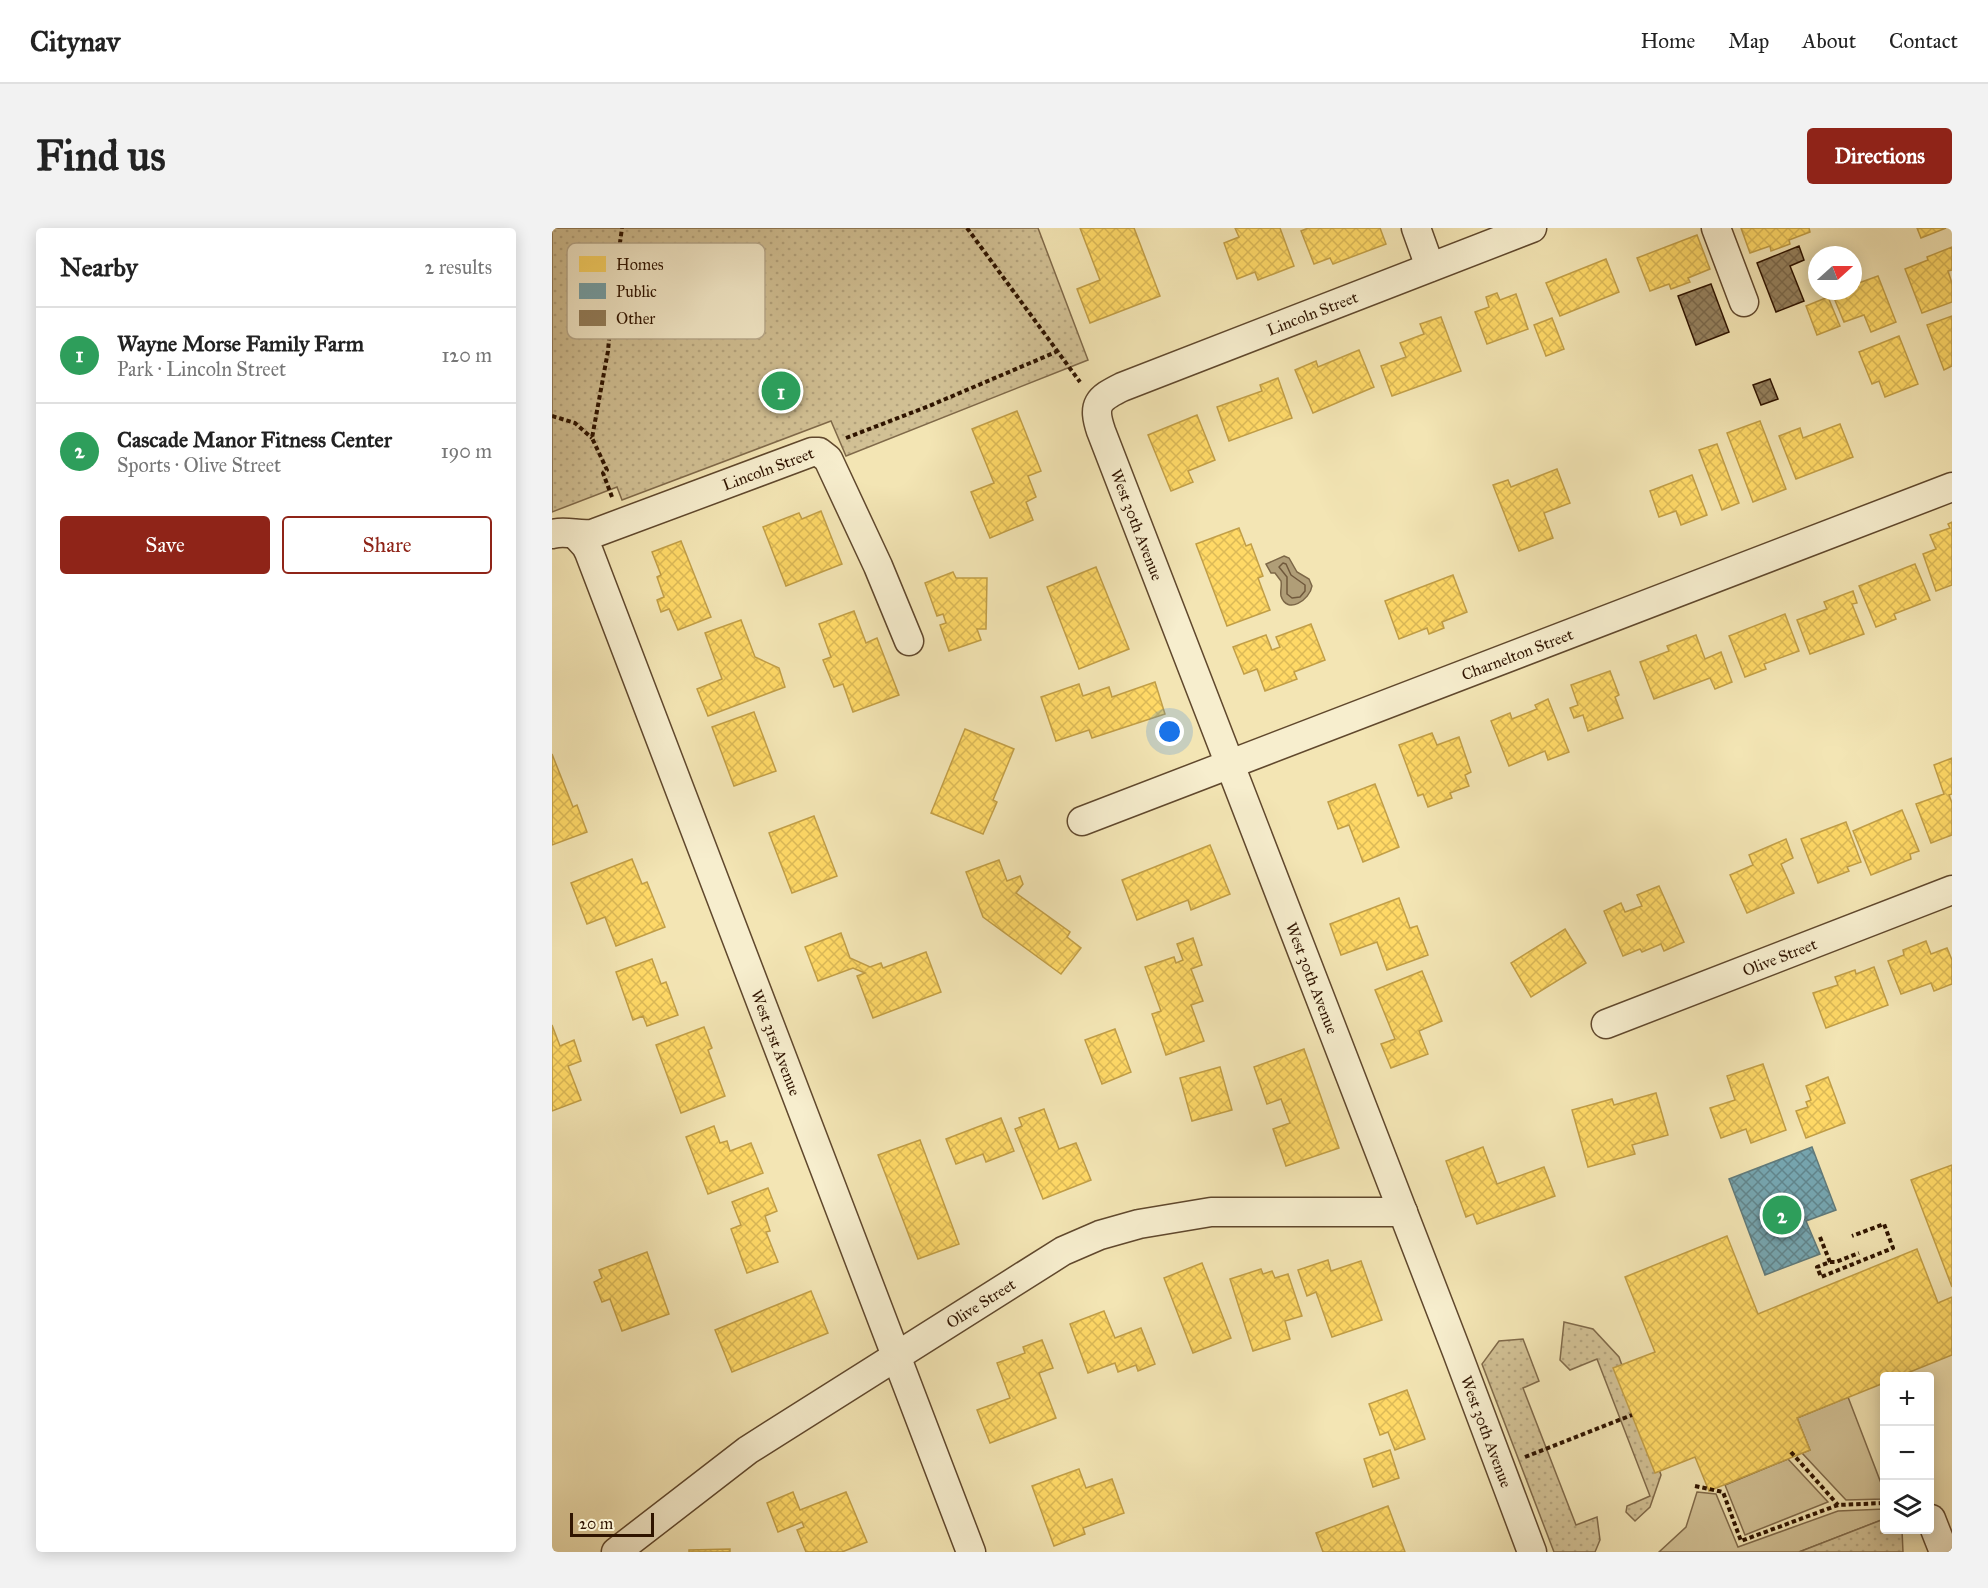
<!DOCTYPE html>
<html lang="en">
<head>
<meta charset="utf-8">
<style>
	:root { --surface:#fff; --page:#f2f2f2; --text:#222; --muted:#767676; --line:#e0e0e0; --accent:#8f2418 }
	body { margin:0; font-family:"IM FELL Great Primer",serif; background:var(--page); color:var(--text) }
	.controls { position:absolute; right:18px; bottom:18px; display:grid; overflow:hidden; border-radius:6px; box-shadow:0 3px 15px #0003 }
	.controls button { width:54px; height:54px; display:grid; place-items:center; padding:0; border:0; border-bottom:2px solid var(--line); background:var(--surface); color:var(--text); font:30px sans-serif }
	.compass { position:absolute; left:1256px; top:18px; width:54px; height:54px; border-radius:50%; background:var(--surface); box-shadow:0 3px 15px #0003; rotate:69deg }
	.scale { position:absolute; left:18px; bottom:15px; width:84px; box-sizing:border-box; padding-left:6px; border:3px solid #2f1400; border-top:0; font-size:16px; line-height:21px; white-space:nowrap; color:#2f1400; -webkit-text-stroke:4px #f7eece; paint-order:stroke }
	.you { position:absolute; left:618px; top:504px; width:21px; height:21px; margin:-15px; border:4px solid #fff; border-radius:50%; background:#1a73e8; box-shadow:0 0 0 9px #1a73e833 }
	.badge { display:grid; place-items:center; width:39px; height:39px; border-radius:50%; background:var(--accent); color:#fff; font-size:20px; font-weight:700 }
	.pin { position:absolute; translate:-50% -50%; border:3px solid #fff; box-shadow:0 2px 6px #0006 }
	.list { margin:0; padding:0; list-style:none }
	h2 { display:flex; justify-content:space-between; align-items:center; height:78px; margin:0; padding:0 24px; font-size:26px }
	h2 small { font-size:20px; font-weight:400; color:var(--muted) }
	.list li { display:grid; grid-template-columns:39px 1fr auto; gap:18px; align-items:center; box-sizing:border-box; height:96px; padding:0 24px; border-top:2px solid var(--line) }
	.list b { display:block; font-size:22px; white-space:nowrap }
	.list p { margin:0; font-size:20px; white-space:nowrap; color:var(--muted) }
	.list em { font-size:20px; font-style:normal; color:var(--muted) }
	.actions { display:flex; gap:12px; padding:18px 24px }
	.actions a { flex:1; padding:14px 0; border:2px solid var(--accent); border-radius:6px; text-align:center; font-size:21px; color:var(--accent) }
	.actions .main { background:var(--accent); color:#fff }
	.icon { flex:none; width:33px; height:33px; fill:none; stroke:currentColor; stroke-width:2; stroke-linecap:round; stroke-linejoin:round }
	.map { position:relative; flex:none; width:1400px; height:1324px; overflow:hidden; border-radius:6px }
	header { display:flex; align-items:center; gap:36px; box-sizing:border-box; height:84px; padding:0 30px; background:var(--surface); border-bottom:2px solid var(--line) }
	header strong { font-size:28px }
	nav { display:flex; gap:33px; margin-inline-start:auto; font-size:21px }
	.intro { display:flex; align-items:center; justify-content:space-between; box-sizing:border-box; height:144px; padding:0 36px }
	h1 { margin:0; font-size:42px }
	.button { padding:15px 27px; border-radius:6px; background:var(--accent); color:#fff; font-size:21px; font-weight:700 }
	main { display:flex; gap:36px; padding:0 36px }
	aside { flex:1; background:var(--surface); border-radius:6px; box-shadow:0 3px 15px #0003 }
	.map>svg:first-child { display:block }
</style>
</head>
<body>
<header>
<strong>Citynav</strong>
<nav><a>Home</a><a>Map</a><a>About</a><a>Contact</a></nav>
</header>
<div class="intro"><h1>Find us</h1><a class="button">Directions</a></div>
<main>
<aside>
<h2>Nearby<small>2 results</small></h2>
<ul class="list">
<li><span class="badge" style="background:#2e9e5b">1</span><div><b>Wayne Morse Family Farm</b><p>Park · Lincoln Street</p></div><em>120 m</em></li>
<li><span class="badge" style="background:#2e9e5b">2</span><div><b>Cascade Manor Fitness Center</b><p>Sports · Olive Street</p></div><em>190 m</em></li>
</ul>
<div class="actions"><a class="main">Save</a><a>Share</a></div>
</aside>
<div class="map">
<svg width="1400" height="1324" viewBox="0 0 1400 1324">
	<defs>
		<pattern id="park-dots" width="8" height="8" patternUnits="userSpaceOnUse" patternTransform="scale(1.5)"><rect width="8" height="8" fill="#d2c195"/><path d="M2 2h.1M6 6h.1" fill="none" stroke="#b5a57f" stroke-width="1.8" stroke-linecap="round"/></pattern>
		<pattern id="homes-cross-hatch" width="8" height="8" patternUnits="userSpaceOnUse" patternTransform="scale(1.5)"><rect width="8" height="8" fill="#ffd966"/><path d="M0 0l8 8M0 8l8-8" fill="none" stroke="#dbb957"/></pattern>
		<pattern id="public-cross-hatch" width="8" height="8" patternUnits="userSpaceOnUse" patternTransform="scale(1.5)"><rect width="8" height="8" fill="#76a5af"/><path d="M0 0l8 8M0 8l8-8" fill="none" stroke="#61858c"/></pattern>
		<pattern id="building-cross-hatch" width="8" height="8" patternUnits="userSpaceOnUse" patternTransform="scale(1.5)"><rect width="8" height="8" fill="#95815e"/><path d="M0 0l8 8M0 8l8-8" fill="none" stroke="#7a684b"/></pattern>
	</defs>
	<rect width="100%" height="100%" fill="#f3e5b4"/>
	<filter id="stains"><feTurbulence type="fractalNoise" baseFrequency=".00333" numOctaves="4"/><feColorMatrix values="0 0 0 0 .2 0 0 0 0 .09 0 0 0 0 .02 0 0 0 .5 -.17"/></filter>
	<radialGradient id="worn" r=".72"><stop offset=".6" stop-color="#630" stop-opacity="0"/><stop offset="1" stop-color="#630" stop-opacity=".3"/></radialGradient>
	<!-- grass -->
	<g fill="#d2c195" stroke="#806a4a" stroke-width="1.5">
		<path d="M1296,1169L1332,1263V1271L1294,1272L1250,1225L1258,1222L1245,1190Z"/>
		<path d="M1236,1231L1276,1274L1193,1307L1173,1257Z"/>
		<path d="M1145,1264L1164,1266L1186,1319L1286,1283L1332,1281V1291L1247,1324H1107L1134,1299Z"/>
	</g>
	<!-- park -->
	<g fill="url(#park-dots)" stroke="#806a4a" stroke-width="1.5">
		<path d="M0,0H486L536,132L294,228L279,193L70,272L65,259L0,284Z"/>
		<path d="M1012,1094L1041,1101L1067,1129L1109,1247L1098,1279L1083,1293L1074,1284L1075,1278L1098,1268L1045,1131L1018,1142L1008,1132Z"/>
		<path d="M971,1111L987,1153L971,1160L1024,1297L1045,1289L1048,1312L1043,1324H1002L930,1136L947,1113Z"/>
		<path d="M1332,1291V1302H1350L1351,1324H1247Z"/>
	</g>
	<!-- water -->
	<path fill="#b09e77" stroke="#7c6747" stroke-width="1.5" d="M732,328L737,330L745,344L757,351L760,358C758,372 735,387 729,368C728,363 730,358 729,353L723,345H719L714,336Z"/>
	<!-- homes -->
	<g fill="url(#homes-cross-hatch)" stroke="#c19e47" stroke-width="1.5">
		<path d="M528,0H582L608,68L538,95L525,61L548,52Z"/>
		<path d="M683,0H728L742,38L706,52L703,44L685,51L672,15L687,9Z"/>
		<path d="M756,0H828L834,16L781,36L778,30L762,36L749,3Z"/>
		<path d="M1189,0H1257L1258,4L1237,12L1238,16L1219,23L1218,18L1198,25Z"/>
		<path d="M1365,0H1394L1369,10Z"/>
		<path d="M1145,7L1158,41L1136,50L1138,54L1119,61L1117,56L1098,63L1085,30Z"/>
		<path d="M1400,19V42L1396,43L1400,55V74L1370,85L1353,41L1376,32L1375,29Z"/>
		<path d="M1054,31L1067,64L1008,88L994,55Z"/>
		<path d="M1326,48L1344,94L1319,104L1312,87L1292,94L1280,65L1301,63V57Z"/>
		<path d="M945,65L948,72L964,66L976,101L935,116L923,84L937,79L934,69Z"/>
		<path d="M1276,69L1288,98L1265,107L1254,78Z"/>
		<path d="M1400,88V138L1392,142L1375,97Z"/>
		<path d="M889,89L909,143L840,168L829,138L854,129L848,115L872,106L868,96Z"/>
		<path d="M1000,90L1012,121L994,128L982,97Z"/>
		<path d="M1347,108L1366,156L1333,169L1327,153L1320,156L1307,124Z"/>
		<path d="M807,122L822,159L761,185L743,142L764,133L766,139Z"/>
		<path d="M726,150L740,190L677,213L665,179L710,163L708,157Z"/>
		<path d="M465,183L489,243L476,248L484,269L474,274L481,292L438,310L419,264L442,255L420,201Z"/>
		<path d="M645,187L663,232L636,243L641,254L619,263L596,207Z"/>
		<path d="M1208,193L1234,261L1201,274L1175,205Z"/>
		<path d="M1288,196L1301,229L1244,251L1227,208L1248,200L1251,210Z"/>
		<path d="M1165,216L1187,275L1170,282L1147,222Z"/>
		<path d="M1005,241L1018,275L992,285L1001,310L967,323L941,257L956,252L959,259Z"/>
		<path d="M1140,247L1155,287L1129,297L1124,283L1107,289L1098,263Z"/>
		<path d="M269,283L290,336L234,358L211,299L247,285L250,291Z"/>
		<path d="M1400,294V357L1384,363L1371,326L1384,321L1378,307L1398,300L1396,296Z"/>
		<path d="M687,300L694,318L699,316L711,348L706,350L718,382L675,398L644,316Z"/>
		<path d="M129,313L159,389L126,402L117,381L109,384L105,372L112,369L105,349L109,347L100,324Z"/>
		<path d="M1363,336L1378,372L1342,386L1344,391L1324,399L1307,358Z"/>
		<path d="M544,339L577,421L527,441L495,359Z"/>
		<path d="M401,344L404,350H435L434,401H425L429,412L397,423L388,397L394,395L391,386L385,388L373,355Z"/>
		<path d="M901,347L915,384L890,394L892,400L877,406L875,400L847,411L833,373Z"/>
		<path d="M1301,363L1305,375L1300,376L1312,406L1258,426L1245,392L1275,381L1272,374Z"/>
		<path d="M302,383L314,415L325,410L347,467L301,484L291,456L282,459L271,432L279,429L267,396Z"/>
		<path d="M1233,386L1247,423L1212,436L1214,441L1193,449L1177,408Z"/>
		<path d="M189,392L203,429L227,440L233,459L156,488L145,461L170,451L153,405Z"/>
		<path d="M759,396L773,432L742,444L745,451L713,463L705,441L692,446L681,419L714,407L720,422L728,419L724,409Z"/>
		<path d="M1144,407L1153,431L1169,424L1180,454L1163,461L1158,450L1102,471L1088,434L1117,423L1115,418Z"/>
		<path d="M1058,443L1067,467L1063,469L1071,490L1036,503L1031,487L1022,490L1018,480L1026,477L1019,457Z"/>
		<path d="M603,454L613,486L540,510L537,502L504,513L489,469L527,456L531,468L557,459L560,469Z"/>
		<path d="M996,471L1017,524L996,532L993,523L957,538L939,493L958,485L960,491L985,481L983,477Z"/>
		<path d="M202,484L224,543L182,558L160,499Z"/>
		<path d="M413,501L462,521L441,572L445,574L431,606L379,585Z"/>
		<path d="M880,505L885,517L907,509L919,544L913,547L917,558L898,565L900,570L876,579L871,566L866,568L847,517Z"/>
		<path d="M0,526L21,579L25,577L35,604L0,617Z"/>
		<path d="M1400,530V566L1397,567L1400,575V607L1379,615L1364,576L1392,566L1382,537Z"/>
		<path d="M823,556L847,619L811,634L797,597L786,601L776,574Z"/>
		<path d="M1350,582L1367,623L1358,626L1359,631L1319,647L1301,603Z"/>
		<path d="M262,588L285,648L240,665L217,605Z"/>
		<path d="M1294,594L1309,634L1295,639L1297,643L1266,655L1249,611Z"/>
		<path d="M1234,611L1241,630L1229,636L1242,665L1195,685L1178,647L1201,637L1197,627Z"/>
		<path d="M658,617L678,666L639,682L636,672L585,692L570,652Z"/>
		<path d="M80,631L90,656L95,654L113,699L64,718L53,689L35,696L19,655Z"/>
		<path d="M447,632L455,653L468,648L471,656L464,665L518,704L515,709L529,720L509,746L431,689L414,644Z"/>
		<path d="M1107,658L1132,714L1112,723L1109,716L1090,724L1088,721L1071,728L1052,683L1069,675L1073,684L1090,678L1085,667Z"/>
		<path d="M847,670L858,700L865,698L876,727L835,742L825,714L789,727L778,696Z"/>
		<path d="M1013,701L1034,735L979,769L959,735Z"/>
		<path d="M289,705L298,730L318,739L329,735L331,740L374,724L389,764L321,790L305,748L313,745L301,740L266,753L253,719Z"/>
		<path d="M641,710L650,737L639,741L651,773L639,777L652,813L614,827L600,786L609,783L593,739L622,729L624,735L631,732L625,716Z"/>
		<path d="M1374,713L1379,726L1395,720L1400,732V756L1382,763L1379,755L1349,766L1336,733L1352,727L1351,722Z"/>
		<path d="M100,731L109,756L114,754L126,787L95,798L91,788L81,792L64,744Z"/>
		<path d="M1322,739L1336,777L1274,800L1261,765L1286,757L1283,749L1303,742L1304,746Z"/>
		<path d="M870,743L890,793L867,803L876,826L839,840L829,816L843,811L823,762Z"/>
		<path d="M0,797L8,818L22,812L29,833L16,838L29,872L0,883Z"/>
		<path d="M152,799L160,820L156,822L173,868L129,885L104,817Z"/>
		<path d="M563,801L579,844L550,856L533,812Z"/>
		<path d="M752,821L787,920L734,938L721,901L738,895L729,871L715,876L702,839Z"/>
		<path d="M1211,836L1234,902L1199,915L1194,901L1169,910L1158,880L1183,872L1175,848Z"/>
		<path d="M668,839L680,882L640,893L628,850Z"/>
		<path d="M1276,849L1293,895L1254,910L1244,883L1256,879L1254,874L1259,872L1254,858Z"/>
		<path d="M1104,865L1116,907L1080,917L1083,926L1036,939L1020,882L1060,871L1062,877Z"/>
		<path d="M492,881L507,921L524,915L539,952L491,971L463,901L470,898L467,890Z"/>
		<path d="M449,890L462,923L434,934L431,926L404,936L394,911Z"/>
		<path d="M162,898L168,915L175,913L178,923L199,915L211,945L156,966L134,909Z"/>
		<path d="M368,912L407,1016L366,1031L326,927Z"/>
		<path d="M931,919L945,956L992,939L1003,968L925,996L921,986L914,989L894,933Z"/>
		<path d="M1400,937V1059L1359,952Z"/>
		<path d="M216,960L225,983L213,988L218,1003L214,1004L226,1034L195,1045L179,1001L189,997L180,974Z"/>
		<path d="M1175,1008L1206,1086L1365,1021L1386,1075L1400,1069V1127L1348,1148H1332V1155L1245,1190L1258,1222L1157,1263L1143,1229L1103,1245L1061,1140L1103,1124L1073,1049Z"/>
		<path d="M95,1024L117,1086L70,1103L58,1071L50,1074L42,1054L50,1050L47,1042Z"/>
		<path d="M776,1032L779,1043L809,1033L830,1092L780,1109L764,1064L755,1068L746,1042Z"/>
		<path d="M650,1035L679,1110L641,1125L612,1050Z"/>
		<path d="M709,1041L711,1046L720,1043L723,1050L736,1046L750,1088L733,1093L738,1111L701,1123L678,1051Z"/>
		<path d="M259,1063L276,1105L180,1144L163,1102Z"/>
		<path d="M552,1083L563,1110L589,1100L603,1136L586,1143L584,1137L566,1144L563,1135L536,1145L518,1096Z"/>
		<path d="M490,1112L501,1140L487,1145L504,1190L438,1215L425,1182L458,1170L445,1135L473,1125L471,1119Z"/>
		<path d="M855,1162L873,1211L843,1222L836,1204L828,1207L817,1176Z"/>
		<path d="M838,1222L847,1250L821,1259L812,1231Z"/>
		<path d="M527,1241L534,1260L560,1251L572,1285L531,1300L533,1306L502,1318L480,1258Z"/>
		<path d="M241,1264L248,1282L294,1264L315,1314L290,1324H254L245,1302L252,1299L250,1294L226,1304L215,1275Z"/>
		<path d="M836,1278L853,1324H771L764,1305Z"/>
		<path d="M178,1321V1324H137V1322Z"/>
	</g>
	<!-- public -->
	<path fill="url(#public-cross-hatch)" stroke="#617a7a" stroke-width="1.5" d="M1260,919L1284,982L1254,993L1268,1026L1213,1047L1177,951Z"/>
	<g fill="none" stroke-linecap="round" stroke-linejoin="round">
		<!-- shore -->
		<path stroke="#70593c" stroke-width="1.5" d="M731,335L734,336L739,347L753,357V363L748,369L740,370L735,366V349L727,339Z"/>
	</g>
	<!-- building -->
	<g fill="url(#building-cross-hatch)" stroke="#2f1400" stroke-width="1.5">
		<path d="M1247,18L1252,32L1238,38L1252,73L1224,84L1205,35Z"/>
		<path d="M1159,56L1177,104L1144,117L1126,68Z"/>
		<path d="M1218,151L1226,171L1209,177L1201,157Z"/>
	</g>
	<g fill="none" stroke-linecap="round" stroke-linejoin="round">
		<defs>
			<g id="minor">
				<path d="M864,0L878,39"/>
				<path id="s1" d="M980,0L570,159C546,171 540,176 549,203L905,1124L980,1324"/>
				<path d="M1164,0L1192,74"/>
				<path id="s2" d="M0,306C14,302 26,308 40,306L260,224H267L276,231L326,338L357,413"/>
				<path id="s3" d="M23,306L34,318L37,324L419,1324"/>
				<path id="s4" d="M530,593L1400,259"/>
				<path id="s5" d="M1054,796L1400,662"/>
				<path d="M1379,1291L1392,1324"/>
				<path id="s6" d="M64,1324L196,1222L511,1023L548,1007L587,996L659,984H851"/>
			</g>
		</defs>
		<!-- minor casing -->
		<use href="#minor" stroke="#60482d" stroke-width="31"/>
		<!-- path -->
		<g stroke="#2f1400" stroke-width="4" stroke-dasharray="4.5 3" stroke-linecap="butt">
			<path d="M415,0L528,154"/>
			<path d="M0,188L23,195L40,210"/>
			<path d="M294,210L377,178L504,124"/>
			<path d="M60,269L51,245L55,242L40,210L56,123L61,65L70,0"/>
			<path d="M1268,1009L1278,1034L1265,1039L1269,1049L1341,1020L1332,996L1300,1008"/>
			<path d="M1278,1034H1284L1307,1025"/>
			<path d="M1239,1224L1286,1277"/>
			<path d="M973,1229L1080,1187"/>
			<path d="M1143,1258L1171,1264L1189,1313L1286,1277L1332,1275"/>
		</g>
		<!-- minor -->
		<use href="#minor" stroke="#f7eece" stroke-width="28"/>
	</g>
	<g text-anchor="middle" stroke-width="6" stroke-linejoin="round" paint-order="stroke">
		<!-- street labels -->
		<g font-size="16" fill="#2f1400" stroke="#f7eece">
			<text transform="translate(760 85) rotate(-21)" y="6">Lincoln Street</text>
			<text dy="6" stroke="none"><textPath href="#s2" startOffset="228">Lincoln Street</textPath></text>
			<text dy="6" stroke="none"><textPath href="#s1" startOffset="597">West 30th Avenue</textPath></text>
			<text dy="6" stroke="none"><textPath href="#s4" startOffset="466">Charnelton Street</textPath></text>
			<text dy="6" stroke="none"><textPath href="#s5" startOffset="186">Olive Street</textPath></text>
			<text dy="6" stroke="none"><textPath href="#s1" startOffset="1083">West 30th Avenue</textPath></text>
			<text dy="6" stroke="none"><textPath href="#s3" startOffset="548">West 31st Avenue</textPath></text>
			<text dy="6" stroke="none"><textPath href="#s6" startOffset="442">Olive Street</textPath></text>
			<text dy="6" stroke="none"><textPath href="#s1" startOffset="1569">West 30th Avenue</textPath></text>
		</g>
	</g>
	<!-- legend -->
	<rect x="15" y="15" width="198" height="96" rx="9" fill="#f7eece" stroke="#bbad90" stroke-width="1.5"/>
	<rect x="27" y="28" width="27" height="16" fill="#ffd966"/>
	<rect x="27" y="55" width="27" height="16" fill="#76a5af"/>
	<rect x="27" y="82" width="27" height="16" fill="#95815e"/>
	<g font-size="16" fill="#2f1400">
		<text x="64" y="42">Homes</text>
		<text x="64" y="69">Public</text>
		<text x="64" y="96">Other</text>
	</g>
	<rect width="100%" height="100%" filter="url(#stains)"/>
	<rect width="100%" height="100%" fill="url(#worn)"/>
</svg>
<div class="controls">
<button>+</button>
<button>−</button>
<button><svg class="icon" aria-label="layers" viewBox="0 0 24 24"><path d="M12 4l9 5-9 5-9-5zM3 14l9 5 9-5"/></svg></button>
</div>
<svg class="compass" viewBox="-18 -18 36 36"><path d="M0-13l5 13h-10z" fill="#e53935"/><path d="M0 13l5-13h-10z" fill="#767676"/></svg>
<div class="scale">20 m</div>
<div class="you"></div>
<div class="pin badge" style="left:229px;top:163px;background:#2e9e5b">1</div>
<div class="pin badge" style="left:1230px;top:987px;background:#2e9e5b">2</div>
</div>
</main>
</body>
</html>
